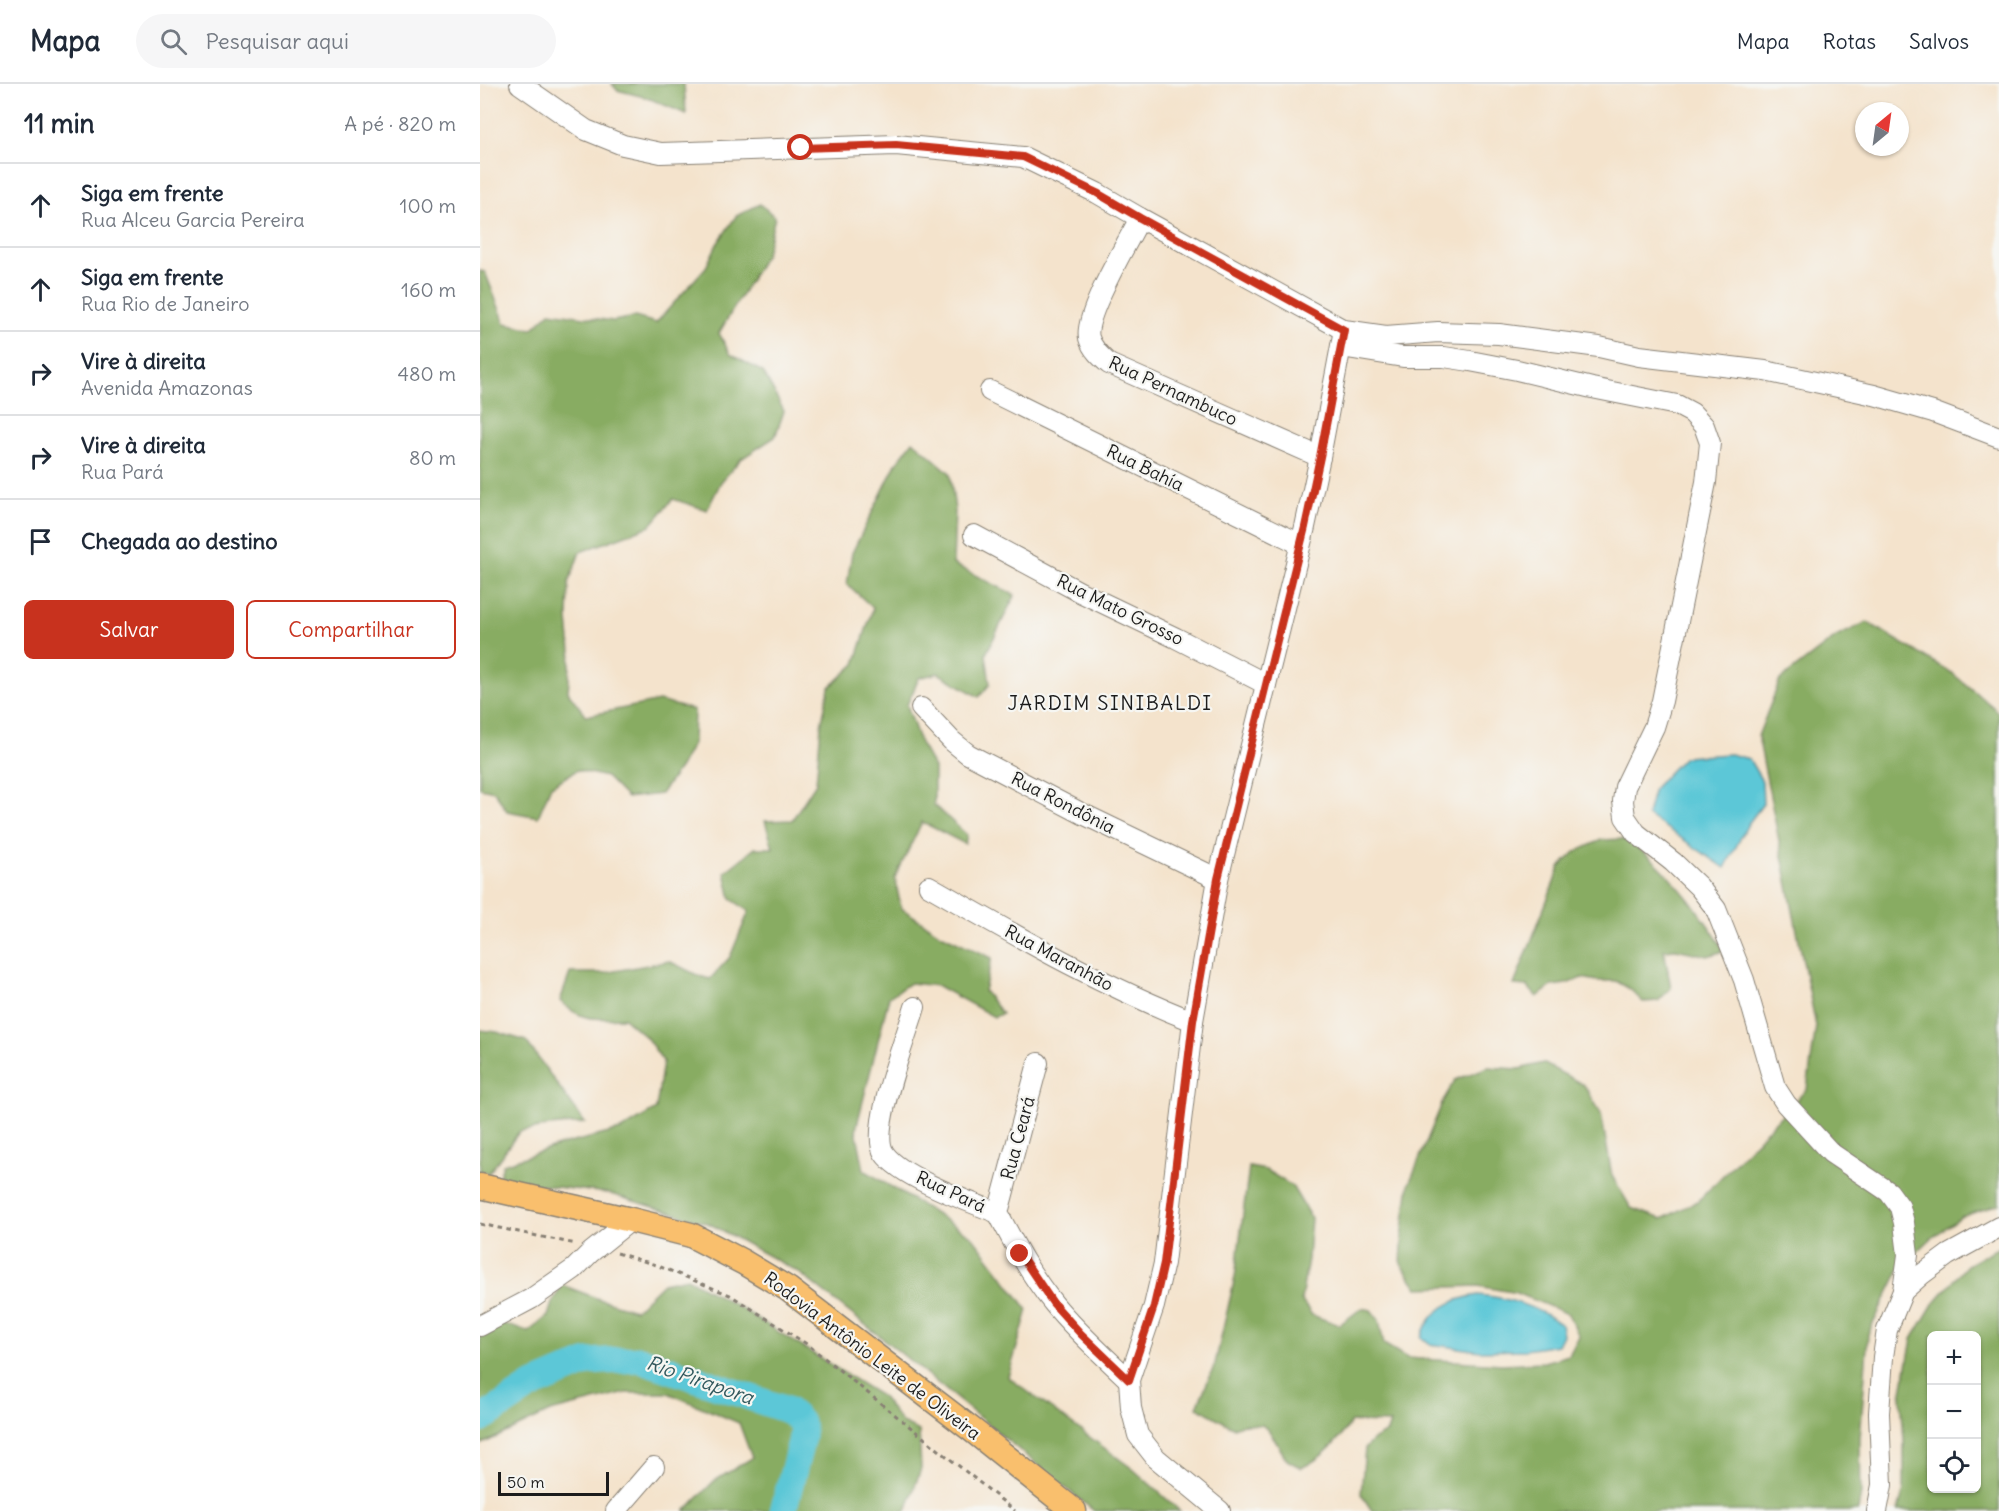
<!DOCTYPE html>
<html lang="pt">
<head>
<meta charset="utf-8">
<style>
	:root { --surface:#fff; --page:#f6f6f7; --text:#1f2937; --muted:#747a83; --line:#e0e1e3; --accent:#c8321e }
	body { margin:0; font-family:Delius,sans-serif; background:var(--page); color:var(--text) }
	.controls { position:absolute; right:18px; bottom:18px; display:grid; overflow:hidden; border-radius:9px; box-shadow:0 2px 4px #0004 }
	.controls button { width:54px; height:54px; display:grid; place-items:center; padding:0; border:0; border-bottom:2px solid var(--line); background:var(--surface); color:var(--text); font:30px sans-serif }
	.compass { position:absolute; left:1375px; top:18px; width:54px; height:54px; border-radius:50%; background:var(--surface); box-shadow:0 2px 4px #0004; rotate:29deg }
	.scale { position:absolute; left:18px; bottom:15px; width:111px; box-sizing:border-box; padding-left:6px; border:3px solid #1c1c1c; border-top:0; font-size:16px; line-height:21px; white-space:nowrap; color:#1c1c1c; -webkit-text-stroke:4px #f6f6f2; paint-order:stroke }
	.stop { position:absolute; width:18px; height:18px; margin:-14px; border:4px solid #c8321e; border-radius:50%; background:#fff }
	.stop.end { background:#c8321e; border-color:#fff; box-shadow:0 2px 6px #0008 }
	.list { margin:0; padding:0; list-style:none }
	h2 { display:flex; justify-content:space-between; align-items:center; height:78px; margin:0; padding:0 24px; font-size:26px }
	h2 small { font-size:20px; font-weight:400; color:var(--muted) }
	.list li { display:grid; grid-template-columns:39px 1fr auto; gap:18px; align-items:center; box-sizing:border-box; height:84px; padding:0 24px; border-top:2px solid var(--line) }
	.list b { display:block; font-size:22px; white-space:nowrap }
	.list p { margin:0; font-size:20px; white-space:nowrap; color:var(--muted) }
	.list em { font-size:20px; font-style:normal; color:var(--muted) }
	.actions { display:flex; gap:12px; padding:18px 24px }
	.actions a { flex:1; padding:14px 0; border:2px solid var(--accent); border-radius:9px; text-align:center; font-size:21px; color:var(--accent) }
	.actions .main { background:var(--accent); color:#fff }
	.icon { flex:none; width:33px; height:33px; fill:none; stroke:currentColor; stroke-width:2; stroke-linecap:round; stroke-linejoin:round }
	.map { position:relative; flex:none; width:1519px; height:1427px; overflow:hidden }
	header { display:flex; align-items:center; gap:36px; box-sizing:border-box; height:84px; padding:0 30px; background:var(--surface); border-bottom:2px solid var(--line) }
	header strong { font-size:28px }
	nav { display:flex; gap:33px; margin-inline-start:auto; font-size:21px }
	.search { width:420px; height:54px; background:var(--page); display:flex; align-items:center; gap:15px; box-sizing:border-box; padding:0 21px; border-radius:33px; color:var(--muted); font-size:22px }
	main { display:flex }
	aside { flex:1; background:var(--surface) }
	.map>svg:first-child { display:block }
</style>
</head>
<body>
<header>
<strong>Mapa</strong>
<div class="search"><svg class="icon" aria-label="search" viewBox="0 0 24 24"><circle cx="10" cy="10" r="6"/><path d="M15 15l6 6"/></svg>Pesquisar aqui</div>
<nav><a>Mapa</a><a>Rotas</a><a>Salvos</a></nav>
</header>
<main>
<aside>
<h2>11 min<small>A pé · 820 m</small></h2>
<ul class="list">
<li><svg class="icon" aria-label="ahead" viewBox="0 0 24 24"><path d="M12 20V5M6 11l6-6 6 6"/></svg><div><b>Siga em frente</b><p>Rua Alceu Garcia Pereira</p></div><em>100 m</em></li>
<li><svg class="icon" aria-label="ahead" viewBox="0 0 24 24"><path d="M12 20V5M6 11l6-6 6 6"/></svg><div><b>Siga em frente</b><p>Rua Rio de Janeiro</p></div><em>160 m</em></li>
<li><svg class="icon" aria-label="right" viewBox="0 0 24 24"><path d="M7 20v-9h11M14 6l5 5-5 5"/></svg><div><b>Vire à direita</b><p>Avenida Amazonas</p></div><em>480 m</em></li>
<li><svg class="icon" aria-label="right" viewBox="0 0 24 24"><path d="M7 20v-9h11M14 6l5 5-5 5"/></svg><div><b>Vire à direita</b><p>Rua Pará</p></div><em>80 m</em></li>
<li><svg class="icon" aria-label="arrive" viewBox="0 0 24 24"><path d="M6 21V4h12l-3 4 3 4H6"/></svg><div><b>Chegada ao destino</b></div></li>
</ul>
<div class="actions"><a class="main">Salvar</a><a>Compartilhar</a></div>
</aside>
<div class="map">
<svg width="1519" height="1427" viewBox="0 0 1519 1427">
	<rect width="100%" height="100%" fill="#f6f6f2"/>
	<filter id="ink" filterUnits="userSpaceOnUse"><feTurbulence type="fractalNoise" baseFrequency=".0167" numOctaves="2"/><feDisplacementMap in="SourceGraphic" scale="12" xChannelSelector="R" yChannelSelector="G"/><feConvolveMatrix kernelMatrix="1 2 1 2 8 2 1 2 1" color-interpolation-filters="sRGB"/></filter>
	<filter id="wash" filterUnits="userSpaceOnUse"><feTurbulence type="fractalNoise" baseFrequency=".008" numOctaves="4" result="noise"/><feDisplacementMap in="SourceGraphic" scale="24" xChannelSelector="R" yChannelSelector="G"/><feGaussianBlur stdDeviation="1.35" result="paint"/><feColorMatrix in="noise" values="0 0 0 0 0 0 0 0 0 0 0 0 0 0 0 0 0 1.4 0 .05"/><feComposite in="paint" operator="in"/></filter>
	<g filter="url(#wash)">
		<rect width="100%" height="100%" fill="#f4e3cc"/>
		<!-- forest -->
		<g fill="#88ac62" stroke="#52643f" stroke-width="1.5" fill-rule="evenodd">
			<path d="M132,0H204L206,30L168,14L137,6Z"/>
			<path d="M280,120L295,133L286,170L239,249L250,270L283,288L304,327L295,353L261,375L241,398L227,426L193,415L170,442L100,468L89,498L88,535L91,568L88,608L106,632L179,617L214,626L213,659L200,683L181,710L147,714L126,693L97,686L71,702L58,733L27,727L14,707L0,704V187L5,188L25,239L52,245L70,228L133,237L155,233L176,239L226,183L237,160L256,132Z"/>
			<path d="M433,357L470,389L475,426L473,480L535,511L506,570L510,600L499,613L458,589L439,594L427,621L440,659L454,684V721L487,751L485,760L442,738L415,794L421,824L459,849L512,874L504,907L522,930L514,933L458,902L430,899L409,913L376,1045L384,1086L493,1153L548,1226L528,1293L653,1385L700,1427H614L417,1266L318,1188L230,1140L127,1109L18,1096L23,1080L81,1061L141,1046L176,1025L183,977L166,953L144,934C117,935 101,938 80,917L90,889H124L189,877L219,892L230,895L250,873L269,827L251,815L245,788L275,764H293L285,737L312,736L336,699L341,641L349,604L375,580L393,524L367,500L372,469L416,380Z"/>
			<path d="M1387,538L1472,589L1513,623L1519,630V1120L1481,1133L1453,1153L1421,1183L1388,1250L1380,1355L1381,1409L1378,1427H892L881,1410L885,1364L894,1355L907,1348L910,1339L871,1338C858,1358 843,1374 821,1384L807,1376L790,1348L782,1341L763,1340L754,1344L717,1323L735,1280L755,1193L769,1083L786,1086L812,1102L831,1134L828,1175L821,1216L832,1231L859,1241L882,1224L891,1226L899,1236L904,1260L927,1274L1022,1280L1064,1278L1089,1271L1099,1252L1088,1230L1037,1209L998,1202L938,1204L921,1180L923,1145L929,1100L963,1017L975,996L1008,983L1039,985L1063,979L1104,1001L1121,1029L1132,1092L1151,1124L1182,1135L1218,1117L1327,1005L1336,942L1278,652L1300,596L1356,553Z"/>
			<path d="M1143,755C1151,760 1160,765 1167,771C1191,790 1230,840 1244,867L1228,872L1196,865L1184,866L1191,904L1178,917L1163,918L1150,905L1136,897H1117L1102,894L1086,900L1072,902L1057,913L1047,902L1034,901L1080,783L1095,768L1121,756Z"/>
			<path d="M0,946L17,948L46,957L105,1039L69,1042L39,1048L9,1089L0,1087Z"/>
			<path d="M1519,1163V1427H1418L1424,1405V1357L1421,1313L1432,1255L1453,1220L1487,1181ZM1452,1252H1496V1404H1452Z"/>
			<path d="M207,1194L257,1222L401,1312L422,1339L439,1347L441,1385L426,1427H205L234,1397L272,1374L259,1339L188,1309H146L70,1328L0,1361V1247L15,1237L48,1248L68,1232L72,1219L82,1201L119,1215L155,1226L183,1199Z"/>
		</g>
		<!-- water -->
		<g fill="#5cc7d7" stroke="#3c727a" stroke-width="1.5">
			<path d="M1250,670L1269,675L1282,697L1283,720L1268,740L1245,784L1167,731L1174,704L1204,673Z"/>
			<path d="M998,1211C1026,1213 1058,1223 1081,1240L1083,1251L1078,1261L1045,1266L1000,1267L949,1260L941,1253C951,1226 971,1215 998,1211Z"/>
		</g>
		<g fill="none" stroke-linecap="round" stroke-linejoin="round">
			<!-- river -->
			<path stroke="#5cc7d7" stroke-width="27" d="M0,1336L50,1303L108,1278L159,1275L307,1326C321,1338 325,1339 321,1358L303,1427"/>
		</g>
	</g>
	<g filter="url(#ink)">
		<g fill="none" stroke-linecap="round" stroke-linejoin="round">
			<defs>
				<g id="minor">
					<path d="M40,0L106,46L143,61L181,69L416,61L543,73L617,109L660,134L864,246L906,252L958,248L1019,250L1119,263L1159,272L1285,287L1394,311L1453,328L1519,353"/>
					<path d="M660,134C648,158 603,232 609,254C612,265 621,273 629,280L840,373"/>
					<path d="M861,263L923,273H964L990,277L1037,286L1112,304L1197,321L1212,329L1224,342L1230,359L1226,398L1182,617L1174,643L1145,703L1143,717L1145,733L1156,749L1193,778L1219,803L1236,825L1264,896L1295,1003L1306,1020L1351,1069L1409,1108L1420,1123L1424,1139L1428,1171L1423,1207"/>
					<path d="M510,307L820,460"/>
					<path d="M494,451L600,508L696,554L786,600"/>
					<path d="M441,624L472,657L488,670L601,729L738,795"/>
					<path d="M449,802C535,851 620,901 713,937"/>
					<path d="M435,923C427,951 389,1046 404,1069C420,1093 490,1118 518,1129C534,1160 551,1192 574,1220C596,1247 623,1271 649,1296"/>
					<path d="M518,1129L558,979"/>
					<path d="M0,1242L51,1215L94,1185L110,1169L151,1136"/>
					<path d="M136,1427L174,1383"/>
					<path d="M740,1427L676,1374L658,1351L651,1324L649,1296L674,1222L684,1179L713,937L738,795L825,443L840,373L863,251"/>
					<path d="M1397,1427L1402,1401L1399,1329L1403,1273L1407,1246L1423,1207L1441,1191L1468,1171L1519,1143"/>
				</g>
				<path id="major" d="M0,1102L151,1136L211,1151L263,1178L308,1205L491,1345L594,1427"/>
			</defs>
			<!-- minor casing -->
			<use href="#minor" stroke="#888074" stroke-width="22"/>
			<!-- major casing -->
			<use href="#major" stroke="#888074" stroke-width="27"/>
			<!-- path -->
			<g stroke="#888074" stroke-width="3" stroke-dasharray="4.5 4.5" stroke-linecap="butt">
				<path d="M0,1140L96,1160"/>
				<path d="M137,1169L176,1181L250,1211L328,1261L535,1427"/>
			</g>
			<!-- minor -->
			<use href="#minor" stroke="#fff" stroke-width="20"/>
			<!-- major -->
			<use href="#major" stroke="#f9bf6d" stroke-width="24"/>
		</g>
	</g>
	<g fill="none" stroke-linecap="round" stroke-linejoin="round" filter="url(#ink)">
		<!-- route -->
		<path stroke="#c8321e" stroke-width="8" d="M321,64L416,61L543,73L617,109L660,134L864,246L840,373L825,443L738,795L713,937L684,1179L674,1222L649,1296L601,1250L573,1219L540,1170"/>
	</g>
	<g text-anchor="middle" stroke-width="4.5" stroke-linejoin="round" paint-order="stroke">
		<!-- street labels -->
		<g font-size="18" fill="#1c1c1c" stroke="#f6f6f2">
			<text transform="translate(693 307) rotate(25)" y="6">Rua Pernambuco</text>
			<text transform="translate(665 384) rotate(26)" y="6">Rua Bahía</text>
			<text transform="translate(640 526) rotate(26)" y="6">Rua Mato Grosso</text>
			<text transform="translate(583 719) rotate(27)" y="6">Rua Rondônia</text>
			<text transform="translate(579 874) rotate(28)" y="6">Rua Maranhão</text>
			<text transform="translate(538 1054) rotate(-75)" y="6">Rua Ceará</text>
			<text transform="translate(471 1108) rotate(25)" y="6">Rua Pará</text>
			<text transform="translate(392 1272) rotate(37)" y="6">Rodovia Antônio Leite de Oliveira</text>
		</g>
		<!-- neighbourhood labels -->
		<g font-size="20" letter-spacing="1.5" fill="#1c1c1c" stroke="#f6f6f2">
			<text x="630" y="626">JARDIM SINIBALDI</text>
		</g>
		<!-- water labels -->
		<g font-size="20" font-style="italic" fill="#32585d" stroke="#f6f6f2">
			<text transform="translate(220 1296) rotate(19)" y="7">Rio Pirapora</text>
		</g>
	</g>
</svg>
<div class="controls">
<button>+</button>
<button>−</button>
<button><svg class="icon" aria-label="locate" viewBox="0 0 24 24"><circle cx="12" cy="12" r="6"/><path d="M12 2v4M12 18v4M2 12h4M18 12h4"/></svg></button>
</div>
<svg class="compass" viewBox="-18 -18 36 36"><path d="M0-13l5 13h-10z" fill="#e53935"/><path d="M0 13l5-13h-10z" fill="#747a83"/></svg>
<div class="scale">50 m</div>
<div class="stop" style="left:321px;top:64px"></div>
<div class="stop end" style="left:540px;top:1170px"></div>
</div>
</main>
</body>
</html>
